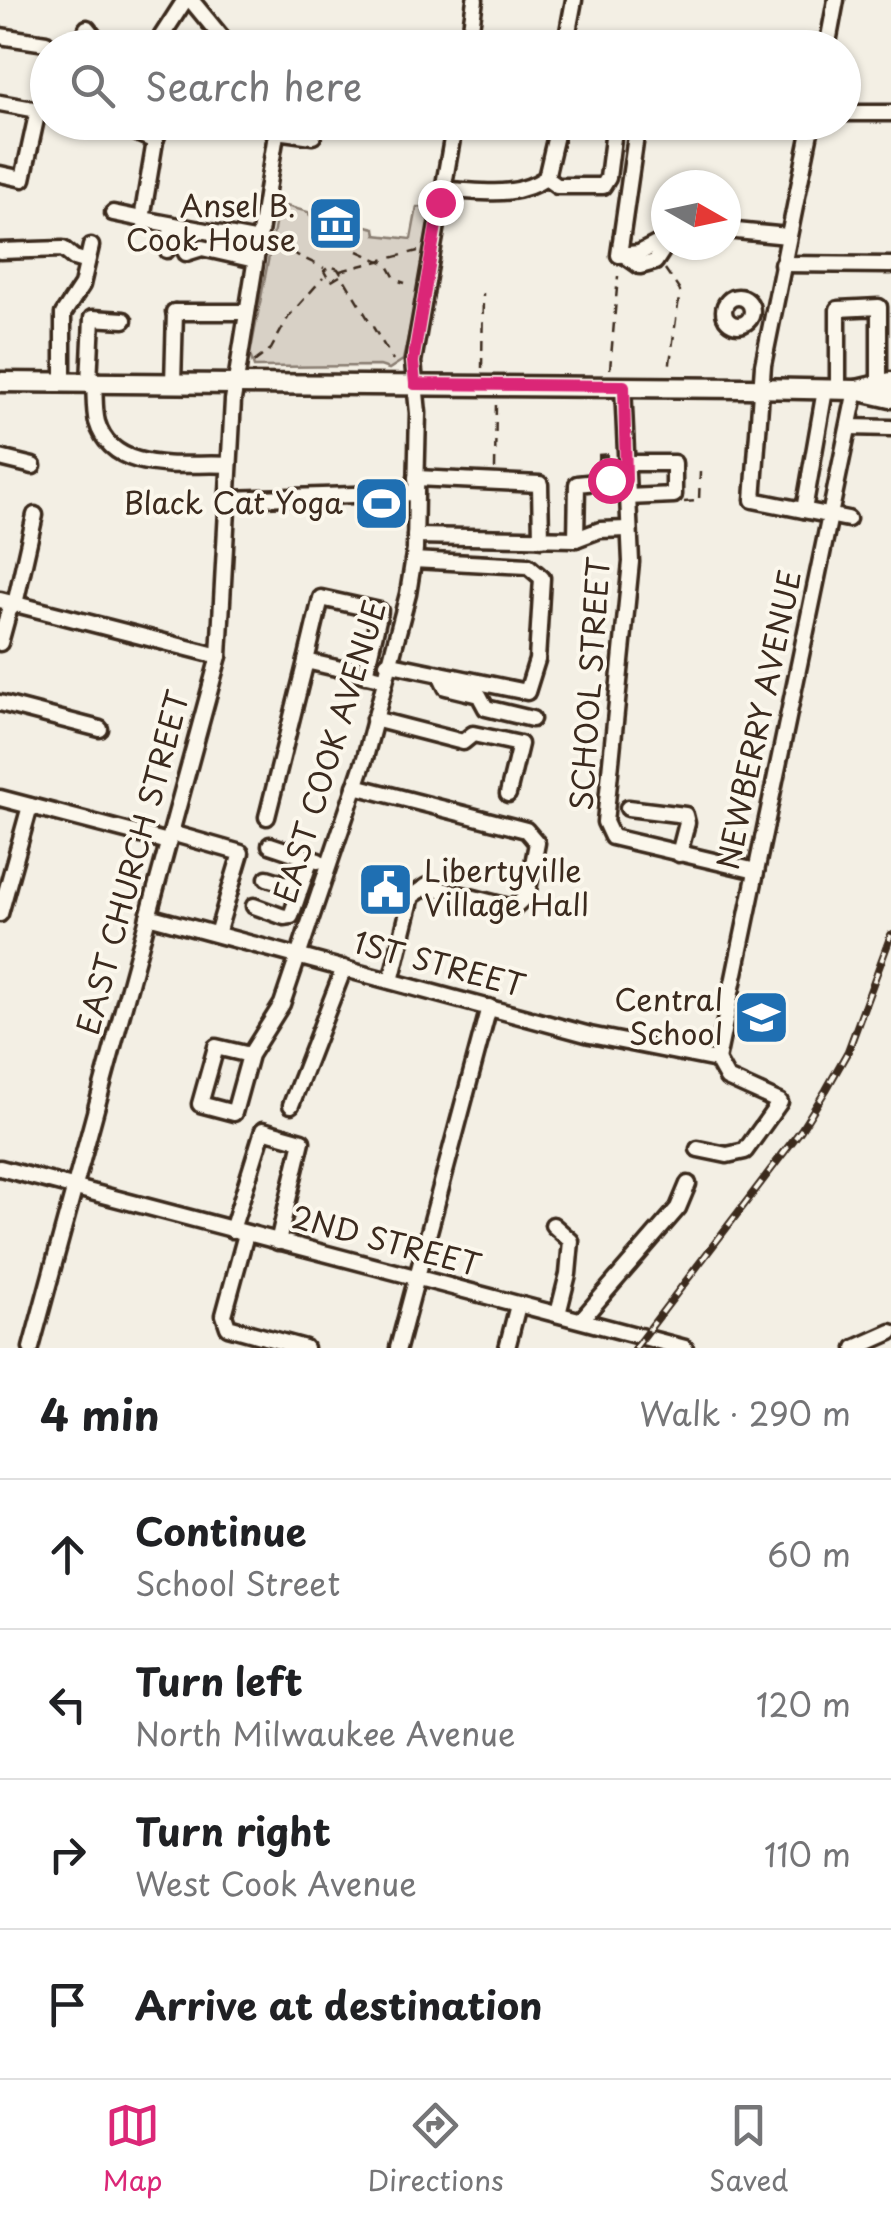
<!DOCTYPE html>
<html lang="en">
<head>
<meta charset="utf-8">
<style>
	:root { --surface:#fff; --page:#f6f6f6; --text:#202124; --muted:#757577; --line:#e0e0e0; --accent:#db2777 }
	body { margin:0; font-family:"Playpen Sans",sans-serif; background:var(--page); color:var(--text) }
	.compass { position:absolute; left:651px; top:170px; width:90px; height:90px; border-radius:50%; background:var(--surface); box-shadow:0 2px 8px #0004; rotate:99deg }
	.stop { position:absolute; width:30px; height:30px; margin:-22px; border:8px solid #db2777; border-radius:50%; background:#fff }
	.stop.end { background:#db2777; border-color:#fff; box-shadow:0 2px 10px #0008 }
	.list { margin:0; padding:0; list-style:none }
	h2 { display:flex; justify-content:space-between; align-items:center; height:130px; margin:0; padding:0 40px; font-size:42px }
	h2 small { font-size:32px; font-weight:400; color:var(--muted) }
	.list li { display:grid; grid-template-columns:65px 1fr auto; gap:30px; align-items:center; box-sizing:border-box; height:150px; padding:0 40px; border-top:2px solid var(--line) }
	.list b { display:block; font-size:38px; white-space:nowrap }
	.list p { margin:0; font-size:32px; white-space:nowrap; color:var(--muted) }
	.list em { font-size:32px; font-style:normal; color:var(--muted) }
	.icon { flex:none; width:55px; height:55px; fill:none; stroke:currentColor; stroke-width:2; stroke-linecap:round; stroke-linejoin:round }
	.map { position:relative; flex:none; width:891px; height:1348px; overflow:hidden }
	.search { position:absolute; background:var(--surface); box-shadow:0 2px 8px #0004; left:30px; right:30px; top:30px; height:110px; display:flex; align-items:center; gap:25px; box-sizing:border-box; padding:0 35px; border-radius:55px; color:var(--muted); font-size:38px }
	.sheet { height:730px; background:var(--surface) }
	nav { display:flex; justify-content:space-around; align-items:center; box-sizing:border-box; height:140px; border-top:2px solid var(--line); background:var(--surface); font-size:28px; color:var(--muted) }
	nav a { display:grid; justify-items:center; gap:5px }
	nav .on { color:var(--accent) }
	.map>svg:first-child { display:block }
</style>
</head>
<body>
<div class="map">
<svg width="891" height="1348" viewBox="0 0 891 1348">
	<rect width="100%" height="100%" fill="#f3efe4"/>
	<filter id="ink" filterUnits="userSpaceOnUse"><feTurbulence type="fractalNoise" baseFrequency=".01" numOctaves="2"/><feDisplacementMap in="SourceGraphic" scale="20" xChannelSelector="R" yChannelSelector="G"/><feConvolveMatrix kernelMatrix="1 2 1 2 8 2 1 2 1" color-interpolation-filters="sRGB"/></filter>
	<g filter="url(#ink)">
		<!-- green -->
		<path fill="#d8d1c6" stroke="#8a7e72" stroke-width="2.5" d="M279,204L308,212L327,244L355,247L359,224L375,228L376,235L411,239L417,207L436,208L403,360L389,369L380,366L254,367L250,355Z"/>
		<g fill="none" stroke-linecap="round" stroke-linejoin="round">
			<defs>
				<g id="minor">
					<path d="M191,0L223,39L236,48"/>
					<path d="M87,28L103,48"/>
					<path d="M0,36L46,43"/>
					<path d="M154,48L185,0"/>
					<path d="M468,48L475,0"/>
					<path d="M565,48L574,0"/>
					<path d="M827,48L836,0"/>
					<path d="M0,103L38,110L23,179L0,174"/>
					<path d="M844,113H891"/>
					<path d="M138,122L139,134L155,141"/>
					<path d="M638,122L619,255L639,253L666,239"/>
					<path d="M812,122L763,365L753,500L848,519"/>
					<path d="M276,131L313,136"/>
					<path d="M546,178L557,186H603L608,178L615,122"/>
					<path d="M443,190C480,190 513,200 546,178L559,122"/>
					<path d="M113,213L142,219L155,141L162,122"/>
					<path d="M142,219L259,241"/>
					<path d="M726,230L788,236"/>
					<path d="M167,250L173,225"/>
					<path d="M0,251L63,249L74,258L87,262"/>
					<path d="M186,253L202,248L255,260"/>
					<path d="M627,257L640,266L655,262L666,245"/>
					<path d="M782,264L891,265"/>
					<circle cx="738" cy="311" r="14"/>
					<path d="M174,312H247"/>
					<path d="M63,383V314L82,285L91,246"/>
					<path d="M89,383L92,318L124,320"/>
					<path d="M94,383C95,395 94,411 97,422C113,477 186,462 229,465"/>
					<path d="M173,383L175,312"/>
					<path d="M623,386L631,562L605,822L612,837L756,871"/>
					<path d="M838,390V309L879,307V384"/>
					<path d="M849,427L891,428"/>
					<path d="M0,458L33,466"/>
					<path d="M626,463H674V495L627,497"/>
					<path d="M416,478L540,484L541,539"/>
					<path d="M228,499L416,493"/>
					<path d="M804,510L825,390"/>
					<path d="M415,536L576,539L600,530L627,529"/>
					<path d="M576,539L577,484L626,479"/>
					<path d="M0,600L219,656"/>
					<path d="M0,643L9,610L15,604L35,515"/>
					<path d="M306,661L321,598L380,611L365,675"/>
					<path d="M387,663L527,692L537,660L542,578L528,566L413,560"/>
					<path d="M440,674L446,687L479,695L486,708L532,719"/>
					<path d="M0,703L100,729"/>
					<path d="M374,719L463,742L473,734L520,744L508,794"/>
					<path d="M355,786L526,830L537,843L527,895L513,908L427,886L412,896L391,981"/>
					<path d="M0,798L168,842"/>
					<path d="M628,808L685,815L687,823L679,854"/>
					<path d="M267,817L306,661L384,679"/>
					<path d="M171,833L241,853L217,934"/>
					<path d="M270,845L318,861"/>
					<path d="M267,878L300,888"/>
					<path d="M254,906L284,917L291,916L311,858"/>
					<path d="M0,914L30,806"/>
					<path d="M148,916L590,1035L717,1060"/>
					<path d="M250,1055L216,1047L200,1104L234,1113L250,1055L282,1004L365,758L408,594L415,550L416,493L418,413L413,362L455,122"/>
					<path d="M717,1060L856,390"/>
					<path d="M291,1105L344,968"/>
					<path d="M698,1149L727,1155L745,1151L780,1102L727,1078L717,1060"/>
					<path d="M0,1168L685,1348"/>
					<path d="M553,1225L571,1241L568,1274L558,1314"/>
					<path d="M232,1230L263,1130L302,1141L278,1242"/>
					<path d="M246,1234L224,1315L228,1327L305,1348"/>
					<path d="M581,1320L678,1208L688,1184"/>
					<path d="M31,1348L219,656L233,400L278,122"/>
					<path d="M398,1348L489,1007"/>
					<path d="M507,1348L518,1305"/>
					<path d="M855,1348L891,1332"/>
				</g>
				<g id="major">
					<path d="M0,382L745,388L856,390L891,398"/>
					<path d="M857,390L891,382"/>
				</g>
			</defs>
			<!-- minor casing -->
			<use href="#minor" stroke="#3b2a1e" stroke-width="21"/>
			<!-- major casing -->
			<use href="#major" stroke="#3b2a1e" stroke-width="25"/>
			<!-- path -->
			<g stroke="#3b2a1e" stroke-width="2.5" stroke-dasharray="10 8" stroke-linecap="butt">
				<path d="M274,244L324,268"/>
				<path d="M358,251L387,264L396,280L405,283"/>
				<path d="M665,269L680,291L669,370"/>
				<path d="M340,271L418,251"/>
				<path d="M340,276L330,282L324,271L330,266L338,269L393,360"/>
				<path d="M254,362L271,349L289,316L323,278"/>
				<path d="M482,368L483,293"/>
				<path d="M610,369L618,276"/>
				<path d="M598,455L613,454"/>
				<path d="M598,457L611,456"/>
				<path d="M598,463L600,456"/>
				<path d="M495,469L496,402"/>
				<path d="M684,502L699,501L700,472"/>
			</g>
			<!-- minor -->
			<use href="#minor" stroke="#fbf7ec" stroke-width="14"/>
			<!-- major -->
			<use href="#major" stroke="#fbf7ec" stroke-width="18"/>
			<defs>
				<path id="rail" d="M635,1348L801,1130L826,1090L848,1051L891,935"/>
			</defs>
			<!-- rail casing -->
			<use href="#rail" stroke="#3b2a1e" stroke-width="8"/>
			<!-- rail -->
			<use href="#rail" stroke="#fbf7ec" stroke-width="4" stroke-dasharray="11" stroke-linecap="butt"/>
		</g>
	</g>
	<g fill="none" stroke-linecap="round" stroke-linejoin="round" filter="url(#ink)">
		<!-- route -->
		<path stroke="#db2777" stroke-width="12" d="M440,202L413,362L415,384L624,386L626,480H610"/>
	</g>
	<!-- icons -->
	<defs>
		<symbol id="museum-square" viewBox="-11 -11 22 22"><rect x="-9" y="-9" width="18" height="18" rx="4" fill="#1f6fb2" stroke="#fbf7ec"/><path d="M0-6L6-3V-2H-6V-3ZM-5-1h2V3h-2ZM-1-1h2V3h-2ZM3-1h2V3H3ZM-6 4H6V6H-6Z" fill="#fff"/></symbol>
		<symbol id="stadium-square" viewBox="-11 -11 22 22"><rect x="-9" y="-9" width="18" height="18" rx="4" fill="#1f6fb2" stroke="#fbf7ec"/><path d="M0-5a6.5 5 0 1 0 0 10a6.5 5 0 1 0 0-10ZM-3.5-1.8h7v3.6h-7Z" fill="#fff"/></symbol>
		<symbol id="civic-square" viewBox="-11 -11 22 22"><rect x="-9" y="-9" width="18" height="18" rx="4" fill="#1f6fb2" stroke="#fbf7ec"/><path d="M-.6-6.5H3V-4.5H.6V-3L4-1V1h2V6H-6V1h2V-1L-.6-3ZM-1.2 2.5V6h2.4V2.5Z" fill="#fff"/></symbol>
		<symbol id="school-square" viewBox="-11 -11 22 22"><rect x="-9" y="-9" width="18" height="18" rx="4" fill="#1f6fb2" stroke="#fbf7ec"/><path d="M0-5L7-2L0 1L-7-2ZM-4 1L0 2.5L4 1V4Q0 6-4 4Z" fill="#fff"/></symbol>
	</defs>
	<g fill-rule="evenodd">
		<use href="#museum-square" x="304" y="192" width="63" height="63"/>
		<use href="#stadium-square" x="350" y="472" width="63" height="63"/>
		<use href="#civic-square" x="354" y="858" width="63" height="63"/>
		<use href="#school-square" x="730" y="986" width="63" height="63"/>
	</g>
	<g text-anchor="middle" stroke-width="8" stroke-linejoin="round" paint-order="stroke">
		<!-- poi labels -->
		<g font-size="30" fill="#3b2a1e" stroke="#fbf7ec" text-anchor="end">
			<text x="296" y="217">Ansel B.<tspan x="296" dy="34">Cook House</tspan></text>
			<text x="343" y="514">Black Cat Yoga</text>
			<text x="424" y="882" text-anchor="start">Libertyville<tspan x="424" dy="34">Village Hall</tspan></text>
			<text x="723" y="1011">Central<tspan x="723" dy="34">School</tspan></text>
		</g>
		<!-- street labels -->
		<g font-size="30" fill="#3b2a1e" stroke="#fbf7ec">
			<text transform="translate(591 684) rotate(-86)" y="10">SCHOOL STREET</text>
			<text transform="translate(760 720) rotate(-78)" y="10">NEWBERRY AVENUE</text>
			<text transform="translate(331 752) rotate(-73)" y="10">EAST COOK AVENUE</text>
			<text transform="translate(134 863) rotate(-75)" y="10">EAST CHURCH STREET</text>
			<text transform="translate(439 965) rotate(15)" y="10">1ST STREET</text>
			<text transform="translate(386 1242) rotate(15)" y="10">2ND STREET</text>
		</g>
	</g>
</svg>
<svg class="compass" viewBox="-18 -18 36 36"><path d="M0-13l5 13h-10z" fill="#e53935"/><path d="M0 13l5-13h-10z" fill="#757577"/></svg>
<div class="stop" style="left:610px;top:480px"></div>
<div class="stop end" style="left:440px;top:202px"></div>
<div class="search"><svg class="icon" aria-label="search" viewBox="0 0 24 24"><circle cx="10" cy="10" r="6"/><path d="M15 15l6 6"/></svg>Search here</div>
</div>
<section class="sheet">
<h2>4 min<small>Walk · 290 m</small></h2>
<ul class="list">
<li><svg class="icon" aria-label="ahead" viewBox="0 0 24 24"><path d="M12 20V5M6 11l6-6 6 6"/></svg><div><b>Continue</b><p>School Street</p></div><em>60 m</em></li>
<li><svg class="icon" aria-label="left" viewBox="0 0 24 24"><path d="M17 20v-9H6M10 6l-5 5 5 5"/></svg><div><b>Turn left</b><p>North Milwaukee Avenue</p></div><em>120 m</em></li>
<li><svg class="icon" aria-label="right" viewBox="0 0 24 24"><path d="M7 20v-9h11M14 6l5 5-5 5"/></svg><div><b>Turn right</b><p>West Cook Avenue</p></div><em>110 m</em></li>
<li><svg class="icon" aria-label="arrive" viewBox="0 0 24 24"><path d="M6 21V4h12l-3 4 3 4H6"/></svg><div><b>Arrive at destination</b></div></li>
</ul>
</section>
<nav>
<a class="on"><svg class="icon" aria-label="map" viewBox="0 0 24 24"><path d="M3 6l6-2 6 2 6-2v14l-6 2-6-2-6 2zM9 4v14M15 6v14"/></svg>Map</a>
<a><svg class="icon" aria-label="directions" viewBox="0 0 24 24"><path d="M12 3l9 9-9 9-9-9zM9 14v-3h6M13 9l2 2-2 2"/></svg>Directions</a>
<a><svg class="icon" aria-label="saved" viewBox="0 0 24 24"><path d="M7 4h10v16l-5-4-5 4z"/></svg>Saved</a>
</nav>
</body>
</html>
